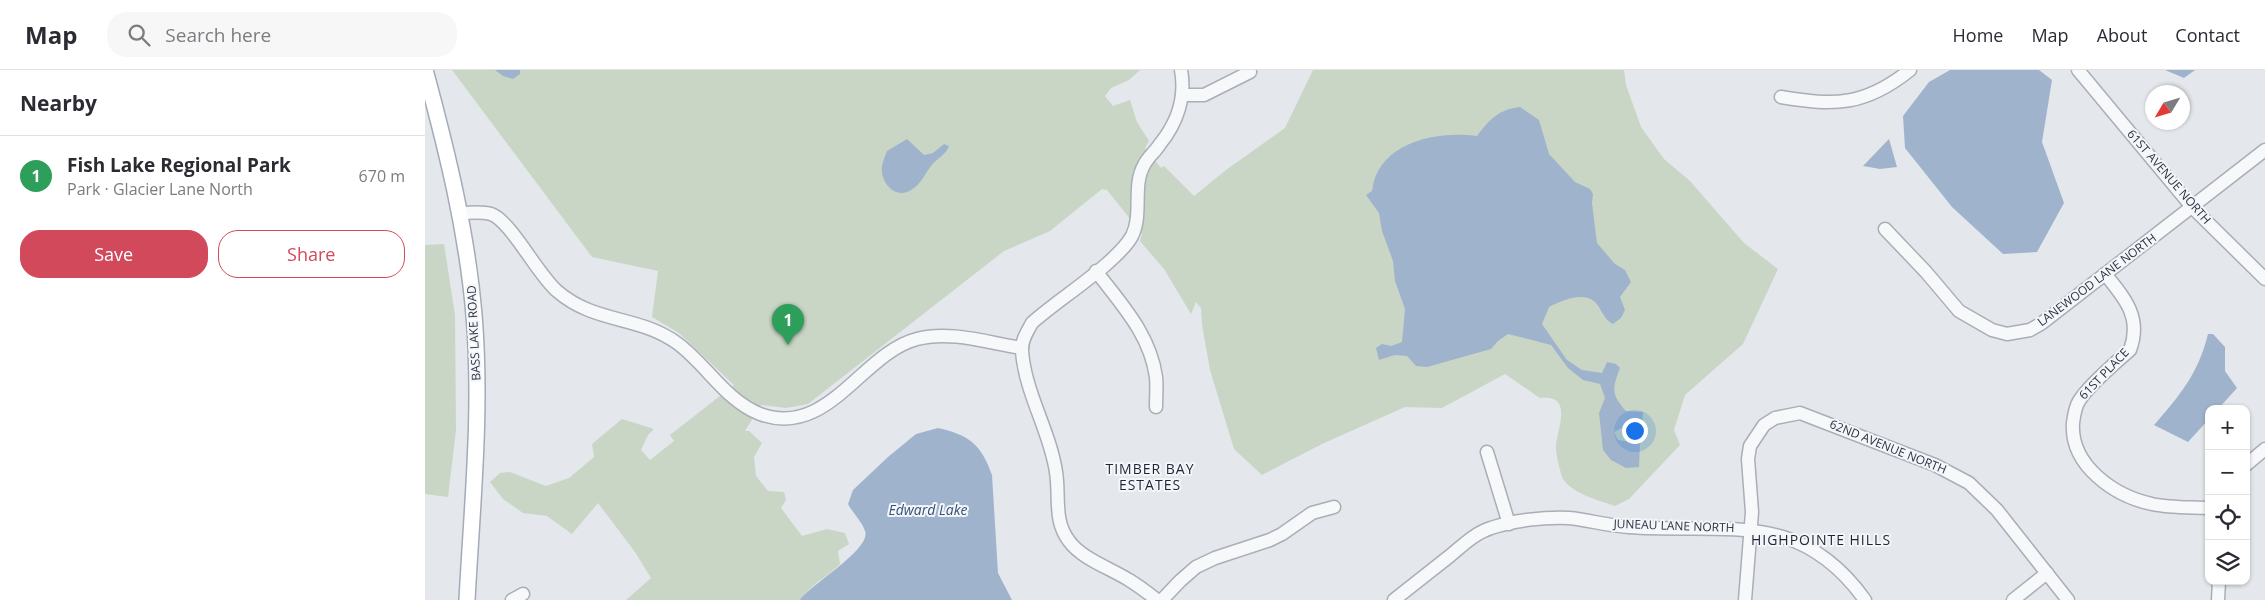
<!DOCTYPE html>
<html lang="en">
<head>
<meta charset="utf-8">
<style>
	:root { --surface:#fff; --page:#f7f7f7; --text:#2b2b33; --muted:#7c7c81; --line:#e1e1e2; --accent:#d1495b }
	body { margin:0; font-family:"Open Sans",sans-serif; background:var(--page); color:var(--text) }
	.controls { position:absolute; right:15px; bottom:15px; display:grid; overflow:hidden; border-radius:10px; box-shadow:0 1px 4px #0004 }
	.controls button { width:45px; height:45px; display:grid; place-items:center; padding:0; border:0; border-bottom:1px solid var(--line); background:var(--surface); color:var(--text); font:25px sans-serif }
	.compass { position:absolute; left:1720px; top:15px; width:45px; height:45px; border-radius:50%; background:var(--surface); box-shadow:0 1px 4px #0004; rotate:232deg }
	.you { position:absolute; left:1209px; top:360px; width:18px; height:18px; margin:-12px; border:4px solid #fff; border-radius:50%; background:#1a73e8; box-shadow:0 0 0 8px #1a73e833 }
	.badge { display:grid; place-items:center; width:32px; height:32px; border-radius:50%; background:var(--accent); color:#fff; font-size:16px; font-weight:700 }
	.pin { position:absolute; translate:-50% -41px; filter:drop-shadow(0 1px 2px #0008) }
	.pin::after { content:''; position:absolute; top:26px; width:18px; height:15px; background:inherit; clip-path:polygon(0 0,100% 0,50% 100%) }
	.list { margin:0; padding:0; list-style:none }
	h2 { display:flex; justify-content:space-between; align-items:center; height:65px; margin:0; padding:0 20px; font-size:21px }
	h2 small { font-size:16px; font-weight:400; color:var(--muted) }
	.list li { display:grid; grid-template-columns:32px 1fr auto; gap:15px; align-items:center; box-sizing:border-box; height:80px; padding:0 20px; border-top:1px solid var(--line) }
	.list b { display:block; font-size:19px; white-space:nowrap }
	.list p { margin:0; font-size:16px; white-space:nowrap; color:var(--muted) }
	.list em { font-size:16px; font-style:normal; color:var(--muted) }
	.actions { display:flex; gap:10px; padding:15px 20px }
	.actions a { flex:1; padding:11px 0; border:1px solid var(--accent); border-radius:20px; text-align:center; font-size:18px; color:var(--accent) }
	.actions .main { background:var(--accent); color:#fff }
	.icon { flex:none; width:28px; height:28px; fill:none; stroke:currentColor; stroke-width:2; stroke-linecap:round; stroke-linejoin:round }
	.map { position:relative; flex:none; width:1840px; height:530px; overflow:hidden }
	header { display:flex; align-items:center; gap:30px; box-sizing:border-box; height:70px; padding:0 25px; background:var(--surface); border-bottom:1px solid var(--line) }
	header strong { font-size:24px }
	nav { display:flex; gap:28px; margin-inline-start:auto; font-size:18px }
	.search { width:350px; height:45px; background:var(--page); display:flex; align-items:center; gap:12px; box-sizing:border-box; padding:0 18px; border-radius:20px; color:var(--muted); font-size:19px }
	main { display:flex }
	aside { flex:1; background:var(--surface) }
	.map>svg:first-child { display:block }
</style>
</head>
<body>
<header>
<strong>Map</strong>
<div class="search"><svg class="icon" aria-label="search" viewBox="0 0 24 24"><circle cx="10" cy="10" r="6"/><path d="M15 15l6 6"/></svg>Search here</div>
<nav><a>Home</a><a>Map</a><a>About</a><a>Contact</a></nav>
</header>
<main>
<aside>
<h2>Nearby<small></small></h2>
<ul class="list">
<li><span class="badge" style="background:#2e9e5b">1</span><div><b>Fish Lake Regional Park</b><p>Park · Glacier Lane North</p></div><em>670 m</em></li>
</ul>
<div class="actions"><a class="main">Save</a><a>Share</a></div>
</aside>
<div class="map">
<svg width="1840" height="530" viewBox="0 0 1840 530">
	<rect width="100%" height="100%" fill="#e4e7ec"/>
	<!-- green -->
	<g fill="#c9d6c5">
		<path d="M27,0H715L704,10L686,18L680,26L688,36L705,30L712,52L724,71L720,78L736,98L739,96L769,126L801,100L860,58L888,0H1199L1201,15L1216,57L1239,89L1265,111L1319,173L1353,199L1318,274L1260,325L1249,360L1255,375L1204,429L1190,436C1175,431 1147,423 1138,409C1136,405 1131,384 1131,379C1130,362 1151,324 1115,328L1080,304L1017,338L980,337L897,374L837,405L809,379L785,300L777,255L776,238L771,232L766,244L739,199L715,171L717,164L682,120L677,119L625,161L579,181L383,334L361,338L336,335L320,361H324L337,373L329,387L331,406L343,421L359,422L361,430L356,438L377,466L402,459L420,463L424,474L413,481L415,494C402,507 385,515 375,530H201L226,508L210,482L173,433L147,464L122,446L98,443L78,429L65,412L75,403L85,402L121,416L144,408L169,387L167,374L197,349L229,359L223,365L216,380L225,390L249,371L245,365L309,315L254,263L227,247L233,201L167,187Z"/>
		<path d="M19,174L30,245L31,360L23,427L0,424V175Z"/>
	</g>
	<!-- water -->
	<g fill="#9fb4cc">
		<path d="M70,0H95V4L88,9L78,6Z"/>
		<path d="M1525,0H1614L1627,10L1617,72L1639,133L1612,182L1578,184L1527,137L1480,78L1478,46L1504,12Z"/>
		<path d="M1740,0H1770L1759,8Z"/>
		<path d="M1095,37L1114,50L1124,84L1150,112L1165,119L1168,124L1167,133L1172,173L1190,194L1200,200L1206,212L1195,227L1200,240L1196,248L1188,254C1178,249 1177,239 1170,232C1158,221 1136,231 1124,237L1117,254L1142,290L1157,300L1177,303L1182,292L1191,294L1195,298C1187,319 1186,324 1201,341L1218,342L1216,366L1203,355L1189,362L1193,370L1215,373L1214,397L1201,398L1186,390L1178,380L1174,343L1180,328L1175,314L1158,310L1143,298L1126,275L1083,264L1073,271L1066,279L1002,297L991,296L982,286L970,285L954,290L951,278L957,274L966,276L977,272L980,239L970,211L968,191L957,161L954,143L941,125L947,121C952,73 1011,60 1052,66C1064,50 1074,39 1095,37Z"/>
		<path d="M482,69L499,85L508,83L519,74L524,76C520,86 512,88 506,96C499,105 494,118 482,122C467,127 455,110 457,96C458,91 460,86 462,81Z"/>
		<path d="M1464,69L1472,97L1455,99L1438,96Z"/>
		<path d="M1783,264H1788L1800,277V301L1812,318L1793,339H1784V349L1763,372L1729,355C1755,325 1773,304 1783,264Z"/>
		<path d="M513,358C544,365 556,374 567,405L573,503L587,530H375C385,515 447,479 440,461C438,453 427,442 423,434L428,420L463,387L491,364Z"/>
	</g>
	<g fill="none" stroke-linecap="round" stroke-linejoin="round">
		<defs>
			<g id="minor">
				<path d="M1653,0L1767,137L1840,209"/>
				<path d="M757,25H779L825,2"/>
				<path d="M1356,27C1410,36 1440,36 1485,0"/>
				<path d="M36,143C45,143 56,141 66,144C85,150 113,205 132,221C170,254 213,245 252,273C281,294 301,331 335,344C403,369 437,283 492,269C525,260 564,273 597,278"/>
				<path d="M1460,159L1501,202L1534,241L1567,260L1582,264L1605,260L1617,253L1840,80"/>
				<path d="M671,201C696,234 725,264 731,307C732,316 731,327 731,337"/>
				<path d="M1680,204C1700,228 1717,248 1705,280C1691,292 1663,316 1654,331C1650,337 1649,346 1648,353C1645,395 1689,426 1727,434C1745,438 1765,437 1784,438"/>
				<path d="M1062,382L1084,454"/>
				<path d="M1821,395L1840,379"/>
				<path d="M87,530L98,524"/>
				<path d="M732,530C723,523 714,516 704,510C685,498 657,489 644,471C628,450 635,426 631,402C625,361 600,323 597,281C596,271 602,262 607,253C632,230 692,193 707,166C718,144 707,116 719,95C723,87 730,82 735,74C752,53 761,27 756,0"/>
				<path d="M737,530L755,511L771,497L790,488L845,470L857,464L887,443L909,437"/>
				<path d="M969,530C988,515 1007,500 1026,485C1038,475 1050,463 1066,458C1089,450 1120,447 1144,448C1164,450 1184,456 1204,457C1301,464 1374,438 1440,530"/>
				<path d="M1320,530L1327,442L1323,389L1325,376L1339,355L1350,348L1375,343L1510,395L1544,413L1572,440L1643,530"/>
				<path d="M1588,530L1622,503"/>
				<path d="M1793,530L1794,511"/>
			</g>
			<path id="major" d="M0,0C22,81 42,162 49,245C57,340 47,436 42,530"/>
		</defs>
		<!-- minor casing -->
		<use href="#minor" stroke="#a9aeb7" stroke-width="15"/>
		<!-- major casing -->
		<use href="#major" stroke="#a3abb8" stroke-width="18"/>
		<!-- minor -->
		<use href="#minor" stroke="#f7f8fa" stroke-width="12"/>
		<!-- major -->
		<use href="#major" stroke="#fff" stroke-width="15"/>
	</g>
	<g text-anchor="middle" stroke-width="4" stroke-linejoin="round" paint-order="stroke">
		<!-- street labels -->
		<g font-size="12" fill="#2b3445" stroke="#f4f6f9">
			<text transform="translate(1744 107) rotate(49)" y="4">61ST AVENUE NORTH</text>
			<text transform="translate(1672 210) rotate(-37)" y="4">LANEWOOD LANE NORTH</text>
			<text transform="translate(49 263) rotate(-93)" y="4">BASS LAKE ROAD</text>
			<text transform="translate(1679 304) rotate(-46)" y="4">61ST PLACE</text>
			<text transform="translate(1463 377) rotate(22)" y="4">62ND AVENUE NORTH</text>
			<text transform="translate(1249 456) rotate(2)" y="4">JUNEAU LANE NORTH</text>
		</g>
		<!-- neighbourhood labels -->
		<g font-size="14" letter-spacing="1" fill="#1d2536" stroke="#f4f6f9">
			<text x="725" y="404">TIMBER BAY<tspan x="725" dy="16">ESTATES</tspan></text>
			<text x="1396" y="475">HIGHPOINTE HILLS</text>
		</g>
		<!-- water labels -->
		<g font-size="14" font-style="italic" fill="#34527a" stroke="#f4f6f9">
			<text x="503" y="445">Edward Lake</text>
		</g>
	</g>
</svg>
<div class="controls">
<button>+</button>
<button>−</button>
<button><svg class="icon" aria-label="locate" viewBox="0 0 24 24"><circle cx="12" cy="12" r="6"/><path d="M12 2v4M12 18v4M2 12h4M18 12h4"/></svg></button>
<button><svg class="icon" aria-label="layers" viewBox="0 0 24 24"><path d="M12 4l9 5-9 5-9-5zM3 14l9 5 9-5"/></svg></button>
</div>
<svg class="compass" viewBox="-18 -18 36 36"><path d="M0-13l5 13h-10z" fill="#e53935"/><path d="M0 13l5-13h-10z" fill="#7c7c81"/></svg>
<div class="you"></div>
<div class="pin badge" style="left:363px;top:275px;background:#2e9e5b">1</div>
</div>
</main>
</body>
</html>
